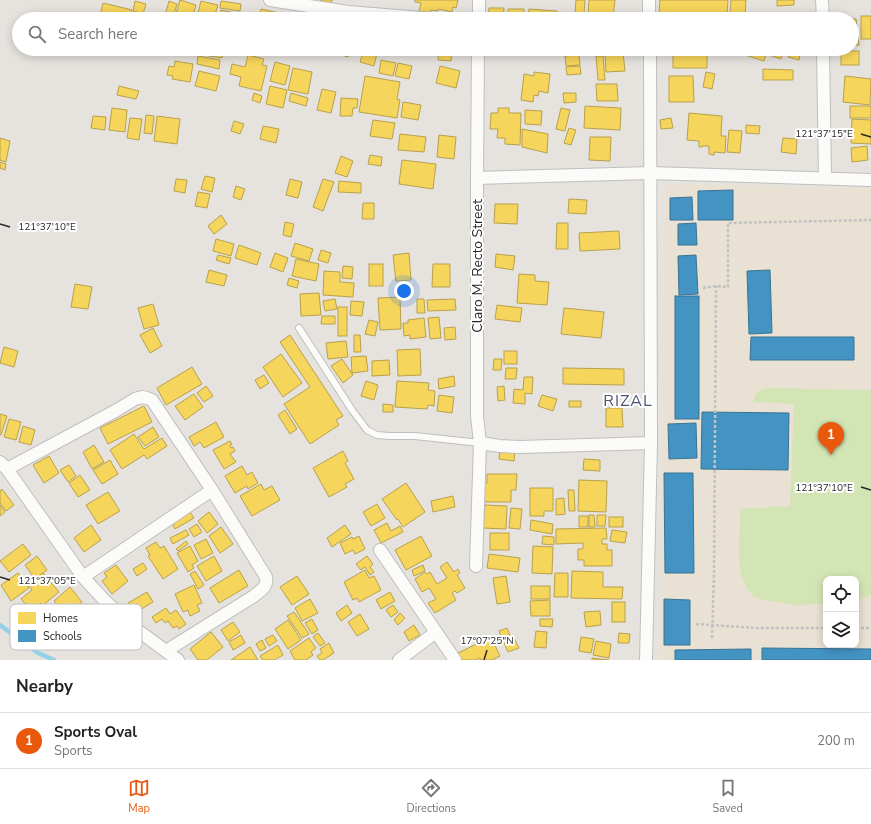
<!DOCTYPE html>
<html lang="en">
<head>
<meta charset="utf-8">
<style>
	:root { --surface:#fff; --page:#f6f6f6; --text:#222; --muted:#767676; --line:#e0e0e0; --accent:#ea580c }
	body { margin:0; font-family:"Nunito Sans",sans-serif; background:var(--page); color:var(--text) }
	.controls { position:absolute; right:12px; bottom:12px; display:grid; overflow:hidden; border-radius:8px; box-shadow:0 2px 10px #0003 }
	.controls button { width:36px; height:36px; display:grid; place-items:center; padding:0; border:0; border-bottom:1px solid var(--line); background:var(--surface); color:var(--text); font:20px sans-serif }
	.you { position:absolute; left:404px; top:291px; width:14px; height:14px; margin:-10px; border:3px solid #fff; border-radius:50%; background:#1a73e8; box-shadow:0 0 0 6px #1a73e833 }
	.badge { display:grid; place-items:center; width:26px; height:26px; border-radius:50%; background:var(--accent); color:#fff; font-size:13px; font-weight:700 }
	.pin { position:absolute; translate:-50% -33px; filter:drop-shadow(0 1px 2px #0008) }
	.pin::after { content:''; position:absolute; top:21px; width:14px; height:12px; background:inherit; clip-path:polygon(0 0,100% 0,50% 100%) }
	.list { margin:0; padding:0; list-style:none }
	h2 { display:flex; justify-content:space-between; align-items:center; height:52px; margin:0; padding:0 16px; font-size:17px }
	h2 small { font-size:13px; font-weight:400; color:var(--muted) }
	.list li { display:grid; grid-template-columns:26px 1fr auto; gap:12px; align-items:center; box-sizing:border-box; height:56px; padding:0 16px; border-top:1px solid var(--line) }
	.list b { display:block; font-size:15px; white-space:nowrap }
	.list p { margin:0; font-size:13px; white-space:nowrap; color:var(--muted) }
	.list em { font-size:13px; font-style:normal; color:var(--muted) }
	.icon { flex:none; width:22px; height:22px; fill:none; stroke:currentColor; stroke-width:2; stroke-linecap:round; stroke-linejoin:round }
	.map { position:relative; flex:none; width:871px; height:660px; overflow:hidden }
	.search { position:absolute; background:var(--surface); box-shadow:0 2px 10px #0003; left:12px; right:12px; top:12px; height:44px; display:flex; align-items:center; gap:10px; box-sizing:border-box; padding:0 14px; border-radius:22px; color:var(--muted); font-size:15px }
	.sheet { height:108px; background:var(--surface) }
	nav { display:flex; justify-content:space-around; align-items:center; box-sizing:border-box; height:56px; border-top:1px solid var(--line); background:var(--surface); font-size:11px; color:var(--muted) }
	nav a { display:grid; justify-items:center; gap:2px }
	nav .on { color:var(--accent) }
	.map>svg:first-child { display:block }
</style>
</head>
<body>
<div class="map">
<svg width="871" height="660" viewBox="0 0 871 660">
	<rect width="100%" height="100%" fill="#e6e2de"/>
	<!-- education -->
	<path fill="#e9e1d3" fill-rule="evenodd" d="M665,184L871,188V660H660ZM826,579H856V645H826Z"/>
	<!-- pitch -->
	<path fill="#d4e5b5" d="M766,388L871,390V595L868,597L856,600V579H826V604L796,605L765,600L754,597L747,588L741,575L739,560L740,509L790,506L794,404L753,402L757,392Z"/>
	<!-- homes -->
	<g fill="#f6d55c" stroke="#b8a14c">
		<path d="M180,0L196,5L192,19H183L175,17Z"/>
		<path d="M321,0H332L330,5L320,3Z"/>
		<path d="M415,0H458L456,8L453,7L452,12L438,9V11L431,10L430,13L419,11L421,3L415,2Z"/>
		<path d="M576,0H585L584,15L575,14Z"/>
		<path d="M589,0H615L613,17L588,15Z"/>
		<path d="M660,0H728L727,14L704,13V17L659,14Z"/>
		<path d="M731,0H746L745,15L730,13Z"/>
		<path d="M777,0H794V5L777,6Z"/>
		<path d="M135,1L146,4L143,14L133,11Z"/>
		<path d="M169,1L177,4L173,17L178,19H164Z"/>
		<path d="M201,1L218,5L214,17L198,13Z"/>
		<path d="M221,1L241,4L240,11L220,8Z"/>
		<path d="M103,3L132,10L130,19H116L100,15Z"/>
		<path d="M489,8H504L503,19H488Z"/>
		<path d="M261,9L288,15L287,19H242L243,13L259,16Z"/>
		<path d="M508,9H524L523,19H508Z"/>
		<path d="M529,9L557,11L556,19H528Z"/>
		<path d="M221,10L240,14L239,19H225L220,18Z"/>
		<rect x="861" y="16" width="10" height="23"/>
		<path d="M852,19H856L859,45L852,46Z"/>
		<path d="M180,49H187L186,54L179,52Z"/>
		<path d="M204,49H213L223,51L222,58L203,55Z"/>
		<path d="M307,49H326L325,53Z"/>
		<path d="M335,49H350L348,57L334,53Z"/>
		<path d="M364,49H378L374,66L360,62Z"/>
		<path d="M384,49H397L396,55L383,52Z"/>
		<path d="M439,49H452L451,61L438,60Z"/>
		<path d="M673,49L707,50V68H673Z"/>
		<path d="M742,49H784L781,59L766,54L764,61L742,54L744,49Z"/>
		<path d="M790,49H801L799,60L788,57Z"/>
		<rect x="841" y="51" width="18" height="14"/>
		<path d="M623,52L625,71L606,72L605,53Z"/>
		<path d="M248,55L264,59L262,65L267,66L261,91L239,86L241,77L230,74L232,64L245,67Z"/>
		<path d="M579,55L580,65L566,66L565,56Z"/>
		<path d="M198,56L220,60L219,69L197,64Z"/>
		<path d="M596,56H603L605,80H598Z"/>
		<path d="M381,60L396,63L393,76L379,73Z"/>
		<path d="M175,61L193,64L190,82L172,79L173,76L167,75L169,66L174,67Z"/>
		<path d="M275,62L290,66L285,85L270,81Z"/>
		<path d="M398,63L412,66L409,79L395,76Z"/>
		<path d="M440,66L460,71L456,88L436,83Z"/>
		<path d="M580,66L581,74L567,75L566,67Z"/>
		<path d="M293,68L312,72L308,94L288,90Z"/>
		<path d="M763,69L793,70V80H763Z"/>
		<path d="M199,71L220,76L216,91L195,86Z"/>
		<path d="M534,72L550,74L548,93L539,91L538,96L534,95L533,102L521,100L524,74L534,76Z"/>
		<path d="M706,72L715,74L712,89L703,87Z"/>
		<path d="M365,76L400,82L397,99L400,100L397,118L359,112Z"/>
		<path d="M669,76H693L694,102H669Z"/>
		<path d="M845,76L871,79L870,105L843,102Z"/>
		<path d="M596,84H617L618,101H597Z"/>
		<path d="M119,86L139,91L136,99L117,95Z"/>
		<path d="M270,86L287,90L283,108L266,104Z"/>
		<path d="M322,89L336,92L331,113L317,110Z"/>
		<path d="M254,93L262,96L260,103L252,100Z"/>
		<path d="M291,93L308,98L306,106L289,101Z"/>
		<path d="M563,93H576V102L564,103Z"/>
		<path d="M341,98L358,99L357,108H353L352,116H340Z"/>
		<path d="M403,102L421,105L418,120L401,117Z"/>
		<path d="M585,106L621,108L620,130L584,128Z"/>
		<rect x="850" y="106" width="21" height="12"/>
		<path d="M112,108L127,110L125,132L109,130Z"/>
		<path d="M498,108H509V113H521L520,145L505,144V138H497L498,129H490L491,113H498Z"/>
		<path d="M561,108L570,110L565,131L556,129Z"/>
		<path d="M525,110L542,111L541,125L525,124Z"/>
		<path d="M689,113L722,116L721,136H726L725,153L714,152V155L709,154V146H702V147H699V141L687,140Z"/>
		<path d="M146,115L154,116L152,134L144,133Z"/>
		<path d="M93,116L106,117L105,130L91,128Z"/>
		<path d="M157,116L180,119L177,144L154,141Z"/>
		<path d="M130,118L142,119L139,140L127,138Z"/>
		<path d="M671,118L673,128L661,129L660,120Z"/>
		<path d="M852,119L871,120V144L851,143Z"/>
		<path d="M373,120L395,123L392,139L370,136Z"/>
		<path d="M234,121L244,124L240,134L231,131Z"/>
		<path d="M746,125L760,126L759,134L746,133Z"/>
		<path d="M263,126L279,129L276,143L260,139Z"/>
		<path d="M569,128L576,130L571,145L564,143Z"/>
		<path d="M522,129L548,134L547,153L522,147Z"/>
		<path d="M729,130L742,131L740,153L727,152Z"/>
		<path d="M400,134L426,137L424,152L398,150Z"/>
		<path d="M439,135L456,137L454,159L437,157Z"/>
		<path d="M590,137H611L610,161L589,160Z"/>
		<path d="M0,138L10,141L6,162L0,160Z"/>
		<path d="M783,138L797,139L796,154L781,152Z"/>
		<path d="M867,146L868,160L852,162L851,148Z"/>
		<path d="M370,155L382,157L381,166L368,164Z"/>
		<path d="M341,156L353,161L347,177L335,173Z"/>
		<path d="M402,160L436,164L433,189L399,184Z"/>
		<path d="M0,162L6,164L5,170L0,168Z"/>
		<path d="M205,176L215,178L212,192L201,189Z"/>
		<path d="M176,179L187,180L185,193L174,191Z"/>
		<path d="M290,179L302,182L298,198L286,195Z"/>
		<path d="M323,179L334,182L323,211L313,207Z"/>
		<path d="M339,181L361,183V193L338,192Z"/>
		<path d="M236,186L245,189L241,200L233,197Z"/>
		<path d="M198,192L210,194L207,208L195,206Z"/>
		<path d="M569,199L587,200L586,214L568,213Z"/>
		<path d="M363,203H374V219H362Z"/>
		<path d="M495,204H518L517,224L494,223Z"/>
		<path d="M221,215L227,224L214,234L208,226Z"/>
		<path d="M285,222L294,224L291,237L283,235Z"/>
		<path d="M557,223H568V249H556Z"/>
		<path d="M619,231L620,249L580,251L579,233Z"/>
		<path d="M216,239L234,244L231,256L213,251Z"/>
		<path d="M295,243L313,249L309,261L291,256Z"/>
		<path d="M239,245L261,253L257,265L235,258Z"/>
		<path d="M321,250L331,253L328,263L318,260Z"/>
		<path d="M275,253L288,258L283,272L270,267Z"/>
		<path d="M409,253L411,280L396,281L393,255Z"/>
		<path d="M496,254L515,256L513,270L495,267Z"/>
		<path d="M218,255L231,258L229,264L216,260Z"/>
		<path d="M296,259L319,264L316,281L292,276Z"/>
		<rect x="369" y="264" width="14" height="22"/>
		<path d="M433,264H450V287H432Z"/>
		<path d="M343,266L353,267L352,279L342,278Z"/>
		<path d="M209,270L227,275L224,286L206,282Z"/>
		<path d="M324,271L340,272V282L354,283L353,297L323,295Z"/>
		<path d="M519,274L535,275V281L549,282L547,305L517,303Z"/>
		<path d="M289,278L299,281L297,288L287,285Z"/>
		<path d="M75,284L92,287L88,309L71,307Z"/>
		<path d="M319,293L321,315L301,316L300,294Z"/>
		<path d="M400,297L401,329L380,330L378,298Z"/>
		<path d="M335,299L337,309L325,311L323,301Z"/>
		<path d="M417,299H424L425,313H417Z"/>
		<path d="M455,299L456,310L428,311L427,300Z"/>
		<path d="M351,301L364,302L362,316L350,315Z"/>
		<path d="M153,304L159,325L144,329L138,308Z"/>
		<path d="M497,305L522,308L520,322L495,319Z"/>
		<rect x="338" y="307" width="9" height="29"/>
		<path d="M564,308L604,312L601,338L561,334Z"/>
		<path d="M322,316H335V324H321Z"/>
		<path d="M439,317L441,338L430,339L428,318Z"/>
		<path d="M424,318L426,337L410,339V335L404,336L403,323H408V320Z"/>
		<path d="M369,320L378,322L375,336L365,334Z"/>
		<path d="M455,327L456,339L445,340L444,328Z"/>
		<path d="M153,328L162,346L150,353L140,335Z"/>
		<path d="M290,335L343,416L336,420L339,425L310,444L284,404L310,387L280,342Z"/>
		<path d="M354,335H360L361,352H354Z"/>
		<path d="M346,341L348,357L328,359L326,343Z"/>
		<path d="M4,347L18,351L14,367L0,363Z"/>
		<path d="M420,349L421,375L398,376L397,350Z"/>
		<rect x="504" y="351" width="13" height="13"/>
		<path d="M281,354L302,383L283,397L263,367Z"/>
		<path d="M366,356L368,371L352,373L351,357Z"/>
		<path d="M342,359L353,375L343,383L331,366Z"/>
		<path d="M494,359H502L501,370H493Z"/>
		<path d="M389,360L390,375L372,376V361Z"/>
		<path d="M192,367L202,384L166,405L157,388Z"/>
		<path d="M506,368H517L516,379H505Z"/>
		<path d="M563,368L624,369V385L563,384Z"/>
		<path d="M264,375L269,383L260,389L255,380Z"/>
		<path d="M454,376L455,386L439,389L438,379Z"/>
		<path d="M524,377H533L532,394L525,393V404L513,403L514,389L523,390Z"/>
		<path d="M366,381L378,385L374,400L361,396Z"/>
		<path d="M397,381L429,383L428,390L435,391L434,406L428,405L427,409L395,407Z"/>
		<path d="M206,386L213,396L204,402L197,393Z"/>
		<path d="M504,386L505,400L498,401L497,387Z"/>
		<path d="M194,394L203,407L185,420L175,406Z"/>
		<path d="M439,395L454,397L452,413L437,411Z"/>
		<path d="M542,395L557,399L553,411L538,406Z"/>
		<rect x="569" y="401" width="12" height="6"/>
		<path d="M383,404L393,405V412H383Z"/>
		<path d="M144,406L152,422L108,444L100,428Z"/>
		<path d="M606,408H622L623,427H606Z"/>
		<path d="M285,410L297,429L290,434L278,415Z"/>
		<path d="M0,414L7,416L1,435H0Z"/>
		<path d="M9,419L21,422L16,440L4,437Z"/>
		<path d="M216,422L224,437L204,448L200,442L194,446L189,437Z"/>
		<path d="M23,426L35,430L31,445L19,442Z"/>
		<path d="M153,427L159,437L145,446L138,437Z"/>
		<path d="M134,434L144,449L162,438L167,446L147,459L144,455L122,469L110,450Z"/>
		<path d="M230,441L232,444L230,445L231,448L233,447L235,451L230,454L236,462L224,469L213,450Z"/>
		<path d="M94,445L104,462L92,469L83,452Z"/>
		<path d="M500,450L515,451L514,461L499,459Z"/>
		<path d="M343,451L348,461L345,463L354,479L345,484L347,487L329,497L313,468Z"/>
		<path d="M49,456L59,473L44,483L33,465Z"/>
		<path d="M584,459L600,460V471L583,470Z"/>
		<path d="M110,460L118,474L102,484L93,470Z"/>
		<path d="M69,465L76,476L68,482L60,470Z"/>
		<path d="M242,466L247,475L252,472L258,483L248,489L247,486L235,493L225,476Z"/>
		<path d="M487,474H517L516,490H511V502H484V483H487Z"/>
		<path d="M80,475L90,490L78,497L69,483Z"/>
		<path d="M579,480L607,481L606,512L578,511Z"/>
		<path d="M406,483L425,512L403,527L398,519L397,520L382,499Z"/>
		<path d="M261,484L264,490L272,486L280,500L252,516L240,496Z"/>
		<path d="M530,488H553V511H544V516H530Z"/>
		<path d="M2,489L14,505L6,511L0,503V491Z"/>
		<path d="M568,490H574L575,511H569Z"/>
		<path d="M108,492L120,511L98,524L86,505Z"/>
		<path d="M453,496L455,507L433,512L431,501Z"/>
		<path d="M564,498L565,514L556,515V499Z"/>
		<path d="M377,504L385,518L371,526L363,512Z"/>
		<path d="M0,505L5,512L0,516Z"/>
		<path d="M485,505L507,506L506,529L483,528Z"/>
		<path d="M511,508L522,509L520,529L509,528Z"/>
		<path d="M190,512L194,518L175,529L172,523Z"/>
		<path d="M209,512L218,524L207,533L198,521Z"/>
		<path d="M589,515H594L595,527H589Z"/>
		<path d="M597,515H606L605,526H597Z"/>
		<rect x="579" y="516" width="9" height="11"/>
		<rect x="609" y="517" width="14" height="10"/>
		<path d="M531,520L553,524L552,534L530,530Z"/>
		<path d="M387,523L391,531L400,526L403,532L381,543L374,530Z"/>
		<path d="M197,524L202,532L194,537L189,529Z"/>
		<path d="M91,525L101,540L84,552L74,538Z"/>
		<path d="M345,525L351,534L332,547L327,538Z"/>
		<path d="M221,527L233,544L220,553L209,536Z"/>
		<path d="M606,528L607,539H602V544H607V550H612V566H584V560H578V549H583V543L556,544V529Z"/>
		<path d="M186,530L189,535L173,544L170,538Z"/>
		<path d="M612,530L627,532L625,543L610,541Z"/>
		<rect x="490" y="533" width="19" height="17"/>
		<path d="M359,536L365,549L355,554L353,550L345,554L340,543L352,537L353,539Z"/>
		<path d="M421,536L432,556L406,570L395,550Z"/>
		<path d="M543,536L554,537V545L542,544Z"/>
		<path d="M206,539L213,553L201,559L194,545Z"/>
		<path d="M186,541L188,544L178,551L176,549Z"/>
		<path d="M156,542L160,548L164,546L178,569L163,579L148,556L150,555L146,548Z"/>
		<path d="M23,544L31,555L9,572L0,561Z"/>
		<path d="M190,546L198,561L192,565L194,568L188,572L177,553Z"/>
		<path d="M533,546L553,547L552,574L532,573Z"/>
		<path d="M489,554L520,558L518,572L487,568Z"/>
		<path d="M37,556L47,570L35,579L25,565Z"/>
		<path d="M214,556L222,571L206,581L197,566Z"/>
		<path d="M367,556L373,564L370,567L374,572L370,575L365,567L361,570L356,564Z"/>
		<path d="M447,562L454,572L458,569L460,573L457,575L465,588L457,593L455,591L452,593L456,600L435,613L428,603L436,599L429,588L422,592L415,579L425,572L427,574L430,572L437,584L447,578L440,567Z"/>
		<path d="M143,563L147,569L137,576L133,569Z"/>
		<path d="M116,565L128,581L112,594L102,581L107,577L104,573Z"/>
		<path d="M423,565L425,571L414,576L412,570Z"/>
		<path d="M239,570L248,586L219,603L210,588Z"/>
		<path d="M365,570L369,578L374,576L381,590L359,602L357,598L353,600L344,582Z"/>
		<path d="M195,571L204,585L198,589L190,574Z"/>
		<path d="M572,571L603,572V587H623L622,599L571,598Z"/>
		<path d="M18,573L29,588L11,601L1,585Z"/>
		<path d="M43,573L59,592L43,605L41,603L31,611L21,599L32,590L29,586Z"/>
		<path d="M555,573H568V597H554Z"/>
		<path d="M297,576L309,594L292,605L280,587Z"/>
		<path d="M506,576L510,602L497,604L493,578Z"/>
		<path d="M194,585L202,603L197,605L200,611L190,616L188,610L183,612L175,594Z"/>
		<rect x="531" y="586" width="19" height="13"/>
		<path d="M70,587L82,602L66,616L54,601Z"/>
		<path d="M147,592L153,602L135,613L128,603Z"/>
		<path d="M390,592L395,601L381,609L376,600Z"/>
		<path d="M310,599L318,613L302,621L295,608Z"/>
		<path d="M550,600V616H531L530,601Z"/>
		<rect x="612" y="602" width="13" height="20"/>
		<path d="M347,605L352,613L341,621L336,613Z"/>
		<path d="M393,605L398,612L391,617L386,610Z"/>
		<path d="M166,608L170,614L176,610L186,624L179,629L177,626L173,628L168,621L165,623L162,619L156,623L152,617Z"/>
		<path d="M600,611L601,625L586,627L584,612Z"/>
		<path d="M294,612L309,634L302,638L287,616Z"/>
		<path d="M400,613L405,618L398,625L394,620Z"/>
		<path d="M360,614L369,629L357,636L348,622Z"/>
		<path d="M312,619L318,630L312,634L305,623Z"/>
		<path d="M540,619H553L552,627L540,626Z"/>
		<path d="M288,620L301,640L288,649L275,629Z"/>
		<path d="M233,622L240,632L228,641L221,630Z"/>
		<path d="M414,625L420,635L409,641L404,632Z"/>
		<path d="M507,628L511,638L503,641L499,631Z"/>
		<path d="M536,631L547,632L546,648L534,647Z"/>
		<path d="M211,632L223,647L207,660H198L190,649Z"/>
		<path d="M318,633L325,643L320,646L313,637Z"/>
		<path d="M619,633L630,634L629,643H618Z"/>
		<path d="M241,635L245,643L233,650L229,642Z"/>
		<path d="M273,635L277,641L269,646L265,639Z"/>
		<path d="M491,637L500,656L492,660H481L480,658L476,660H461L458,653Z"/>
		<path d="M581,637L594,639L591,653L579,651Z"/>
		<path d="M309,638L316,648L311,652L313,655L306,660H295L290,651Z"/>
		<path d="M514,638L519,648L508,652L504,643Z"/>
		<path d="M262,640L266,648L260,651L256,644Z"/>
		<path d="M596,641L611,644L609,658L593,655Z"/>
		<path d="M329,643L334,653L323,660H320L317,656L322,653L320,649Z"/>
		<path d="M278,645L283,655L274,660H263L260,656Z"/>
		<path d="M250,647L258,660H231Z"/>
		<path d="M592,658L609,660H592Z"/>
	</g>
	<!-- schools -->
	<g fill="#4393c3" stroke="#3b7394">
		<path d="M733,190V220H698V191Z"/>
		<path d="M692,197L693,220H670V198Z"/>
		<path d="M696,223L697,245H678V224Z"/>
		<path d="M696,255L698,294L679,295L678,256Z"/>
		<path d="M770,270L772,333L749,334L747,271Z"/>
		<rect x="675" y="296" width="24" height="123"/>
		<path d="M751,337H854V360H750Z"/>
		<path d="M702,412L789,413L788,470L701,469Z"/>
		<path d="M696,423L697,458L669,459L668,424Z"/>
		<path d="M664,473H693L694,573H665Z"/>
		<path d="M664,599L690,600V645H664Z"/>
		<path d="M762,648L871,649V660H762Z"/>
		<path d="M751,649V660H675V650Z"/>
	</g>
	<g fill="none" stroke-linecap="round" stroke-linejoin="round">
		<!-- stream -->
		<path stroke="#93d2e6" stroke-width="4.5" d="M0,625L38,653L54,660"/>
		<defs>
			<path id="lane" d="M299,328L352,410L367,430L377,435L389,436H415L480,443"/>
			<g id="street">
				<path d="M270,0L348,12L434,19"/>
				<path d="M649,0V19"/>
				<path d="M822,0L823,19"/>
				<path d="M479,19V0"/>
				<path d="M478,49L477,178V416L480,443L500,446L520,447L651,443"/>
				<path d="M823,49L825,178"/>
				<path d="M477,178L650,173L871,180"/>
				<path d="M0,462L7,469L83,577L105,601L132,626L178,660"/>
				<path d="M7,469L117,410L135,399L142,397L147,398L152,400L212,490L266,577C268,587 261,590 254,596L166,651"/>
				<path d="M380,550L455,660"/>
				<path d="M476,566L480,443"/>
				<path d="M83,577L212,490"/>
				<path d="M399,660L436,632"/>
				<path d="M646,660L651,443L650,49"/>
			</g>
		</defs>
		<!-- lane casing -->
		<use href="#lane" stroke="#c0bfbf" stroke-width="8"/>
		<!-- street casing -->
		<use href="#street" stroke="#c0bfbf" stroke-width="14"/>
		<!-- path -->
		<g stroke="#c3c2c2" stroke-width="2.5" stroke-dasharray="3 2" stroke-linecap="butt">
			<path d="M703,288L716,286L728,287V223L871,220"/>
			<path d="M696,624L757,628H826"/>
			<path d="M856,628H871"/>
			<path d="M712,638L714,572L716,286"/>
		</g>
		<!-- lane -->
		<use href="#lane" stroke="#fbfbfa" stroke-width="6"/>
		<!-- street -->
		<use href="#street" stroke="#fbfbfa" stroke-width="12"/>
	</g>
	<!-- ticks -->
	<path fill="none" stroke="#282828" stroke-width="1.5" d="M861,134L871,137M0,224L10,227M861,487L871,490M0,577L10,580M484,660L487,650"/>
	<g text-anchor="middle" stroke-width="4" stroke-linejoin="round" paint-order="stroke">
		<!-- street labels -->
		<g font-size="14" fill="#282828" stroke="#fff">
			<text transform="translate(477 266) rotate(-90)" y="5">Claro M. Recto Street</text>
		</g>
		<!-- quarter labels -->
		<g font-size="16" letter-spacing="1" fill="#4b5377" stroke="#fff">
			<text x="628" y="406">RIZAL</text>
		</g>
	</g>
	<!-- legend -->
	<rect x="10" y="604" width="132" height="46" rx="6" fill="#fff" stroke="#bebebe" stroke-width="1"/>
	<rect x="18" y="612" width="18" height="12" fill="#f6d55c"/>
	<rect x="18" y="630" width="18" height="12" fill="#4393c3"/>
	<g font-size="11" fill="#282828">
		<text x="43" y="622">Homes</text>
		<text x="43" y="640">Schools</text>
	</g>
	<g font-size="10" text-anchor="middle" fill="#282828" stroke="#fff" stroke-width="4" stroke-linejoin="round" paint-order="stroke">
		<text x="824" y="137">121°37'15"E</text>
		<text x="47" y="230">121°37'10"E</text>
		<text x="824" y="491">121°37'10"E</text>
		<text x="47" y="584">121°37'05"E</text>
		<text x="487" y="644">17°07'25"N</text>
	</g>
</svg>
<div class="controls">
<button><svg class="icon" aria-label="locate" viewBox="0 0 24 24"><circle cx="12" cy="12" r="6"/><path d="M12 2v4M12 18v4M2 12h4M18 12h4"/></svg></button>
<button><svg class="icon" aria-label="layers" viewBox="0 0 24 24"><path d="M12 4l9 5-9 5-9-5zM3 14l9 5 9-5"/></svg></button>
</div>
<div class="you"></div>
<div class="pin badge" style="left:831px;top:455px">1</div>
<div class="search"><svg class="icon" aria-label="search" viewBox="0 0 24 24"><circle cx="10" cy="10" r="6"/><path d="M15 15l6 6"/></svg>Search here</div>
</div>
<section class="sheet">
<h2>Nearby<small></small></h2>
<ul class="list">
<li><span class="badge">1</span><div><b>Sports Oval</b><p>Sports</p></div><em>200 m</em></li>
</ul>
</section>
<nav>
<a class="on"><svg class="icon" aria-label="map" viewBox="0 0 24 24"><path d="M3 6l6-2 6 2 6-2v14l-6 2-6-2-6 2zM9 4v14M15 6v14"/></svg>Map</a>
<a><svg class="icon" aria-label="directions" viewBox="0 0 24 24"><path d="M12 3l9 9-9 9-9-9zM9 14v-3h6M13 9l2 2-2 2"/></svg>Directions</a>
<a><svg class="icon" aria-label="saved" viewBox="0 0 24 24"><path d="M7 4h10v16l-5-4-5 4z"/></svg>Saved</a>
</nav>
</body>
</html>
